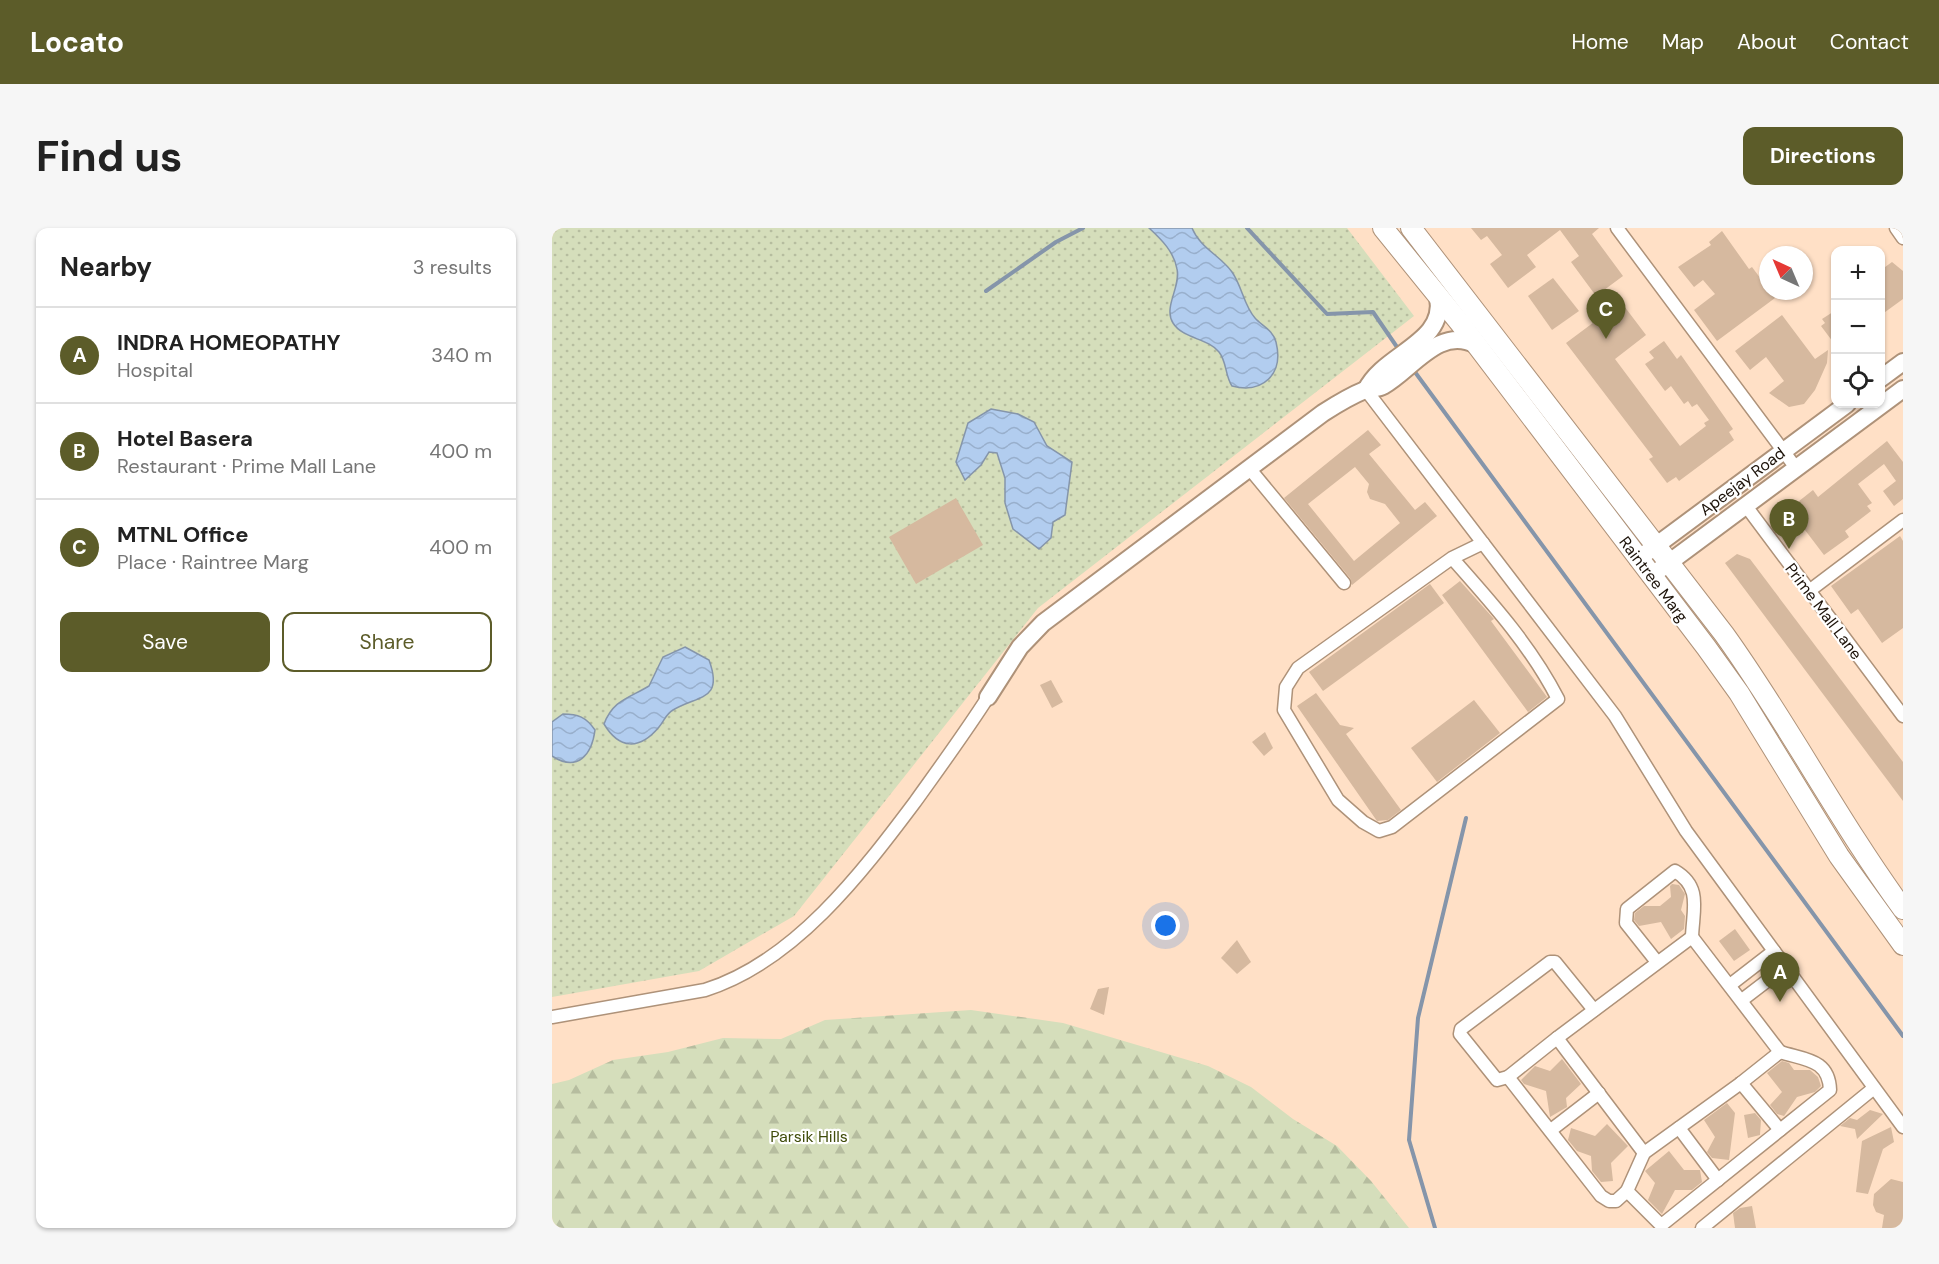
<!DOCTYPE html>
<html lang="en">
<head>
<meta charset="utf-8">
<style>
	:root { --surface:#fff; --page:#f6f6f6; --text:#222; --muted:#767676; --line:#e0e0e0; --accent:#5c5c29 }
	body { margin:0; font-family:"DM Sans",sans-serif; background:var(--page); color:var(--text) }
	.controls { position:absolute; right:18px; top:18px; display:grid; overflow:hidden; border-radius:12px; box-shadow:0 2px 4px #0004 }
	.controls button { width:54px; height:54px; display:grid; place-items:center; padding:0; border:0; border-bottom:2px solid var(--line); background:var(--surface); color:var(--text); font:30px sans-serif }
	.compass { position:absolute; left:1207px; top:18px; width:54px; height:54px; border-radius:50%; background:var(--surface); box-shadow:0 2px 4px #0004; rotate:316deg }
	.you { position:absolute; left:614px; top:698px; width:21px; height:21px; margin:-15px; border:4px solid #fff; border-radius:50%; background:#1a73e8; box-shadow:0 0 0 9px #1a73e833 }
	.badge { display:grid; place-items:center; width:39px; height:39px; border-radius:50%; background:var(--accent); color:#fff; font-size:20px; font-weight:700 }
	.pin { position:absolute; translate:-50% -50px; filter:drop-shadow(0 2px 3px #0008) }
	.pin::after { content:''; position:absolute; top:32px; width:21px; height:18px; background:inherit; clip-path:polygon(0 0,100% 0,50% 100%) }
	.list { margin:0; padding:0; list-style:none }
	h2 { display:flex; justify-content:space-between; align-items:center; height:78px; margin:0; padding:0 24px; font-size:26px }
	h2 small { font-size:20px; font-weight:400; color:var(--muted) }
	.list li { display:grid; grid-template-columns:39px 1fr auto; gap:18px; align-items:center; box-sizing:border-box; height:96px; padding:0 24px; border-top:2px solid var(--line) }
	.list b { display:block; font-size:22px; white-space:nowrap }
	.list p { margin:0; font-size:20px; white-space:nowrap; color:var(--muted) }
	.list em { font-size:20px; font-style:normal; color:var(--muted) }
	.actions { display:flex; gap:12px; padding:18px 24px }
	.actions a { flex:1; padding:14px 0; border:2px solid var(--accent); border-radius:12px; text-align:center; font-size:21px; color:var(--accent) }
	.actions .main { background:var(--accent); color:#fff }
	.icon { flex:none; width:33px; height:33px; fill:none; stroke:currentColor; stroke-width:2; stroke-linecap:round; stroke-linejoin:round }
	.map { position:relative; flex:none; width:1351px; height:1000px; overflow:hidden; border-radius:12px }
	header { display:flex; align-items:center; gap:36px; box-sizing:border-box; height:84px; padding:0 30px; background:var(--accent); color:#fff }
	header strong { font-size:28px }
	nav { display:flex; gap:33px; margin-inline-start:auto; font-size:21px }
	.intro { display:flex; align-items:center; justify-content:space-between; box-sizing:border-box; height:144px; padding:0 36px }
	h1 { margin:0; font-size:42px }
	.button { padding:15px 27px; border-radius:12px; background:var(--accent); color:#fff; font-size:21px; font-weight:700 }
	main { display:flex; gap:36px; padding:0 36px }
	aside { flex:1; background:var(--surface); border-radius:12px; box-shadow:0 2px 4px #0004 }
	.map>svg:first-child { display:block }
</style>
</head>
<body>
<header>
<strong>Locato</strong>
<nav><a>Home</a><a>Map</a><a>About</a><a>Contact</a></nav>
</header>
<div class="intro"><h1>Find us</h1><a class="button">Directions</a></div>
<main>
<aside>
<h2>Nearby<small>3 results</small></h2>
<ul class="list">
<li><span class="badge">A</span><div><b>INDRA HOMEOPATHY</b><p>Hospital</p></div><em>340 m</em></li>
<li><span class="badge">B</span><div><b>Hotel Basera</b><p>Restaurant · Prime Mall Lane</p></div><em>400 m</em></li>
<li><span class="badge">C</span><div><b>MTNL Office</b><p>Place · Raintree Marg</p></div><em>400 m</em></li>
</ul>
<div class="actions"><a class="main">Save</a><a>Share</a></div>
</aside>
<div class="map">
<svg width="1351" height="1000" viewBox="0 0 1351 1000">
	<defs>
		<pattern id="grass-dots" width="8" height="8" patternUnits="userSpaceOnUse" patternTransform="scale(1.5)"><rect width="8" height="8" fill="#d5debb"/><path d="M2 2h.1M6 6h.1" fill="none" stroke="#b6bd9f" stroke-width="1.8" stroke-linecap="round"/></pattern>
		<pattern id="forest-firs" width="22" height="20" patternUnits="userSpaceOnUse" patternTransform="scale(1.5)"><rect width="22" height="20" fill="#d5debb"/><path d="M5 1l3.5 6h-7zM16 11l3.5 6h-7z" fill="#b6bd9f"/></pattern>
		<pattern id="water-waves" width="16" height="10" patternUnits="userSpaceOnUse" patternTransform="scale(1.5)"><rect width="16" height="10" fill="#b2cdef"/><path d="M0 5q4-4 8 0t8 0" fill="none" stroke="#98afcc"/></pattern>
	</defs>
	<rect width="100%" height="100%" fill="#ffe0c6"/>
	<!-- grass -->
	<path fill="url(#grass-dots)" d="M0,0H795L862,88L486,380L242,688L147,743L0,769Z"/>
	<!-- forest -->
	<path fill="url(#forest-firs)" d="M419,782L511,795L656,838L699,859L741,891L785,918L819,953L857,1000H0V856L17,852L61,832L116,824L171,810L229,811L273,792Z"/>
	<!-- water -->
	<g fill="url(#water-waves)" stroke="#8595aa" stroke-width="1.5">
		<path d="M597,0H640C648,20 669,28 680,44C690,58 692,78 703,90C710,98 721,102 724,114C732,146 711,166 680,158C673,148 675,134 667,124C656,110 631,111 621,95C611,79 629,59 625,41C622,24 610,12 597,0Z"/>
		<path d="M439,181L466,186L482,194L495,218L520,234L513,287L501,294L499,310L487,321L461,301L453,275V250L445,225L437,224L429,237L413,252L404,234L416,195Z"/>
		<path d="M133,419L157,432C172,473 146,467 121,482C114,486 112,493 107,499C87,523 67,521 52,496C61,472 77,470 97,458L111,429Z"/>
		<path d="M11,486C26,486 34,489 43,502C40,526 26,545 0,528V494Z"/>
	</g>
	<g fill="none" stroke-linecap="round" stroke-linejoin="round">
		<!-- stream -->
		<g stroke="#8595aa" stroke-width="4">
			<path d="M695,0L775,86L821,84L847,122"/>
			<path d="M434,63L504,14L531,0"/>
			<path d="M860,140L1351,808"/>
			<path d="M883,1000L857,912L866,790L914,590"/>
		</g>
	</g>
	<!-- building -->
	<g fill="#d6b99f" fill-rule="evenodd">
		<path d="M919,0H1047L1040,6L1071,48L1044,68L1019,34L1027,28L1008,2L975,27L984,39L956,60L938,36L950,27L935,8L929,12Z"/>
		<path d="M1170,3L1197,41L1200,39L1223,70L1165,113L1142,82L1163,66L1151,52L1142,59L1126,39L1159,17L1157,14Z"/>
		<path d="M1340,34L1351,43V71L1329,87V42Z"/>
		<path d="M1001,50L1027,83L1000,102L976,68Z"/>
		<path d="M1069,74L1094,107L1063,131L1128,218L1154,198L1152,195L1157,192L1145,176L1140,179L1136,173L1132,176L1119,158L1113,163L1093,136L1102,130L1097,124L1112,113L1125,131L1129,127L1181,201L1177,204L1182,212L1127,253L1124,249L1115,255L1097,231L1101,229L1014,115Z"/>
		<path d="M1284,82V118L1269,98L1273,95L1270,91Z"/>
		<path d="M1230,87L1263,131L1276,122L1275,135L1263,162L1252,176L1237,179L1217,165L1232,153L1214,129L1198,142L1183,123Z"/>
		<path d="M816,202L829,217L817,226L863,282L873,274L885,288L800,357L798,350L732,270ZM803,239L817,256L815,264L818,271L833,276L848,295L802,333L756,276Z"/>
		<path d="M1335,213L1351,234V271L1342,278L1331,263L1344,253L1332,236L1306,256L1320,275L1315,278L1319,283L1293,303L1297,309L1272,327L1237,281L1261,262L1266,269Z"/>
		<path d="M404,270L431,317L364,356L337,309Z"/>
		<path d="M1348,308L1351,313V400L1330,415L1306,381L1299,386L1279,358Z"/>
		<path d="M1185,326L1198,331L1351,534V573L1173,335Z"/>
		<path d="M908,353L942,391L939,393L995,469L976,484L890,367Z"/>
		<path d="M878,356L892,375L771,463L757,444Z"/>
		<path d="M499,452L511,474L500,480L488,457Z"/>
		<path d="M764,465L788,497L802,500L794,506L849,582L836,592L825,593L745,478Z"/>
		<path d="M922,472L948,505L885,554L859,520Z"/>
		<path d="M713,504L721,520L712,528L700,514Z"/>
		<path d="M1120,656L1127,657L1133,666L1129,682L1133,688L1132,701L1119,711L1109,694L1087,698L1082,692L1083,685L1092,678H1108L1119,669L1118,658Z"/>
		<path d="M1183,701L1198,722L1182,733L1167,713Z"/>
		<path d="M685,712L699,734L685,746L669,730Z"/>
		<path d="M557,759L552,787L538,781L546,761Z"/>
		<path d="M1010,831L1029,856L1014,870L1015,879L998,889L994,863L972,856L969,852L983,838L998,843Z"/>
		<path d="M1230,833L1237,835L1242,842H1258L1266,849L1269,858L1263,864L1245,869L1232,888L1225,886L1218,877L1230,864L1215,845Z"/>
		<path d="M1175,875L1183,885L1177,932L1160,930L1155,924L1163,909L1152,892Z"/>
		<path d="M1318,882L1331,886L1305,911L1303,901L1288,898L1298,890L1305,892Z"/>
		<path d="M1203,885L1209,892L1208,907L1196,910L1192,887Z"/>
		<path d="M1055,896L1076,918L1059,935L1061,953L1049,954L1040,943L1039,928L1025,923L1016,912L1019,900L1043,908Z"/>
		<path d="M1339,899L1342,914L1331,921L1316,966L1304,964L1310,913Z"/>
		<path d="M1117,923L1132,942H1148L1150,954L1140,962H1123L1110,986L1096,972L1103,955L1093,943Z"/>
		<path d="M1339,951L1351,954V1000H1330L1332,987L1324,984L1321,977L1322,966Z"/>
		<path d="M1200,978L1204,1000H1183L1181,985L1188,980Z"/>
	</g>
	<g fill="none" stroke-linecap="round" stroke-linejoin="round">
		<defs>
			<g id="street">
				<path d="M1065,0L1244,240"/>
				<path d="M1344,0L1351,10"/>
				<path d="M814,162L1063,488L1134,603L1351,899"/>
				<path d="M697,240L792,355"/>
				<path d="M1194,278L1351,488"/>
				<path d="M900,330C939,374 979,418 1006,471L840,599L827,603L811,594L786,572L732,482L734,459L746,440L900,330L931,315"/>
				<path d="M1257,363L1351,292"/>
				<path d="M1140,709L1228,824L1189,855L1092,925L1005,810Z"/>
				<path d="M1105,734L1074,695L1075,681L1123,643C1150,659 1141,681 1140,709"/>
				<path d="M1178,757L1222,723"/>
				<path d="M1190,772L1233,739"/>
				<path d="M0,789L153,762C242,734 309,646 363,574C388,539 413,505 436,469"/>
				<path d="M1005,810L956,849L1049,968L1057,973H1064L1075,963L1107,995H1112L1278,862C1277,831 1253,832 1228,824"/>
				<path d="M956,849L945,852L908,806L909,801L998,734H1003L1042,782"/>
				<path d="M1189,855L1228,902"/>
				<path d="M1127,900L1166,952"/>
				<path d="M999,902L1047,865"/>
				<path d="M1075,963L1092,925"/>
				<path d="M1150,1000L1322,860"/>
			</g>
			<g id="secondary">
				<path d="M1328,151L1351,134"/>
				<path d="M814,162C832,125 895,115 886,69"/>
				<path d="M1086,331L1295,176"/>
				<path d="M1099,348L1351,161"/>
				<path d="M436,469L468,419L491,395L771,185C785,176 798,168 813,162C819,160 826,161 831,158C860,142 887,97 924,117"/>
			</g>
			<g id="primary">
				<path d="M831,0L908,95L1154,419L1187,465L1287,628L1351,717"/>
				<path d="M859,0L1172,406C1236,495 1286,592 1351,681"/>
			</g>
		</defs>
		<!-- street casing -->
		<use href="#street" stroke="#ae9279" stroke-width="15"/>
		<!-- secondary casing -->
		<use href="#secondary" stroke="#ae9279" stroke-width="20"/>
		<!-- primary casing -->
		<use href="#primary" stroke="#ae9279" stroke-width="22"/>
		<!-- street -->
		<use href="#street" stroke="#fff" stroke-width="12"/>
		<!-- secondary -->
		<use href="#secondary" stroke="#fff" stroke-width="16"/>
		<!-- primary -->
		<use href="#primary" stroke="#fff" stroke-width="20"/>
	</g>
	<g text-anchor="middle" stroke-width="4.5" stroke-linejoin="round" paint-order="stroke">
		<!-- street labels -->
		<g font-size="16" fill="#1c1209" stroke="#fff">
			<text transform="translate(1190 253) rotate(-37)" y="6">Apeejay Road</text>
			<text transform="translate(1102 351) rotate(53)" y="6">Raintree Marg</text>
			<text transform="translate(1272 383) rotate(53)" y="6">Prime Mall Lane</text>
		</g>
		<!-- park labels -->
		<g font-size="16" fill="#414d0c" stroke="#fff">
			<text x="257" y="914">Parsik Hills</text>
		</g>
	</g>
</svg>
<div class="controls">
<button>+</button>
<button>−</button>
<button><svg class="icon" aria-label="locate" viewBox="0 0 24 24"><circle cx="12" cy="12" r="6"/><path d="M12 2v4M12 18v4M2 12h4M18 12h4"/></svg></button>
</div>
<svg class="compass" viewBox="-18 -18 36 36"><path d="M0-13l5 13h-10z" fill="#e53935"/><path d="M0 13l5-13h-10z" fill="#767676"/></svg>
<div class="you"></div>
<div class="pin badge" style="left:1228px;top:774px">A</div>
<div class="pin badge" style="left:1237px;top:321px">B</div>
<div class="pin badge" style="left:1054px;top:111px">C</div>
</div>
</main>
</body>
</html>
